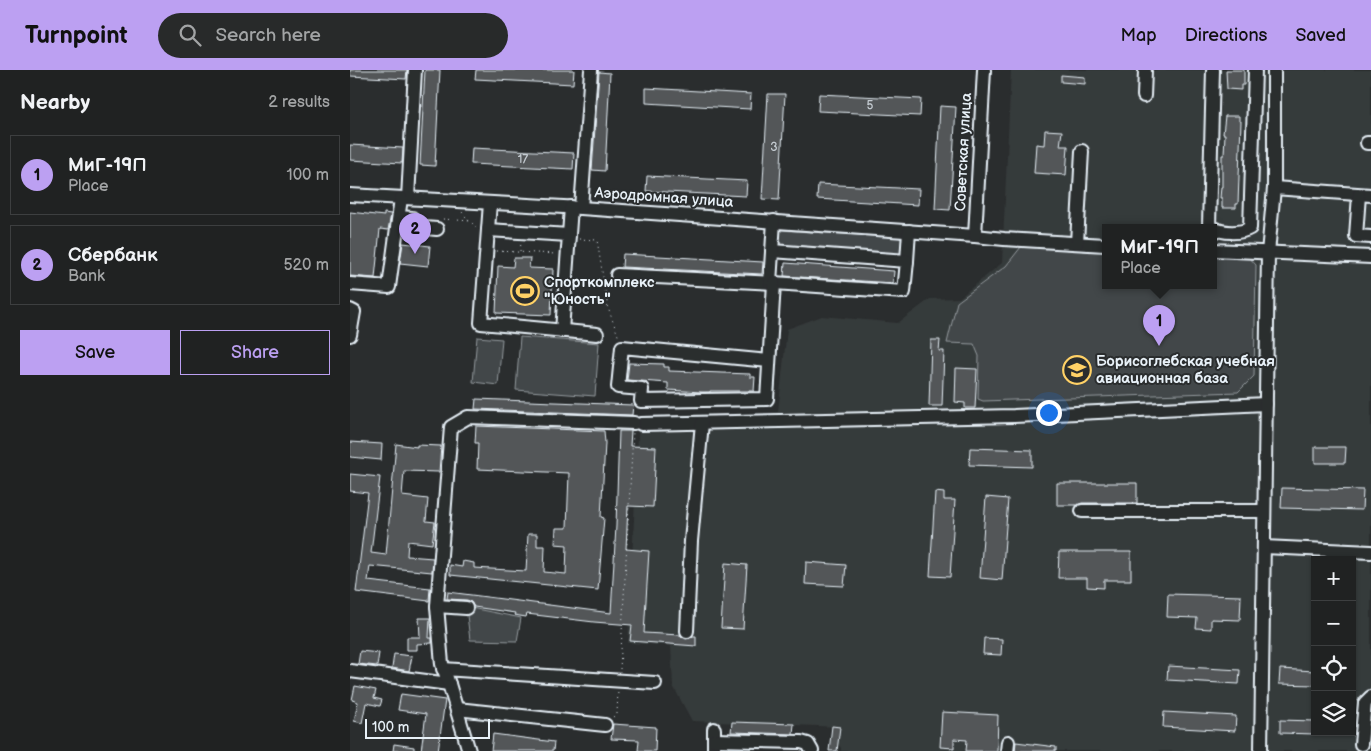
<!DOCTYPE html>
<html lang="en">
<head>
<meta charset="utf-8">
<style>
	:root { --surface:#202222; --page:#282a2a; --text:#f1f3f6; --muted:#a2a4a5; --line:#3d3f40; --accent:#bca0f2 }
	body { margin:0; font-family:"Balsamiq Sans",sans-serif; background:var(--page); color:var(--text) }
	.controls { position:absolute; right:15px; bottom:15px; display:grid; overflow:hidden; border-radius:0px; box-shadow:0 1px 4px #0004 }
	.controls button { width:45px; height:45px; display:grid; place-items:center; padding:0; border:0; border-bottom:1px solid var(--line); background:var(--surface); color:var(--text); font:25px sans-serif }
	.scale { position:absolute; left:15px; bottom:12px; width:125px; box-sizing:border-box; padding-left:5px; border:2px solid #e8f1f8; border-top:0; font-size:14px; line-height:18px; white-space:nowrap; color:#e8f1f8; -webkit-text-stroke:4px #2a2d2e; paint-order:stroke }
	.you { position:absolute; left:698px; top:342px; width:18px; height:18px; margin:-12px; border:4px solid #fff; border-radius:50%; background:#1a73e8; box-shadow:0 0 0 8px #1a73e833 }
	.badge { display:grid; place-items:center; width:32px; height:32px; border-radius:50%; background:var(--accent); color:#111; font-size:16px; font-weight:700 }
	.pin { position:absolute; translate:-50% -41px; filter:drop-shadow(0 1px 2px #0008) }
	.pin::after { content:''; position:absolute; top:26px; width:18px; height:15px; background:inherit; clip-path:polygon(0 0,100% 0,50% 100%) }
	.popup { position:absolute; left:752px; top:154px; width:115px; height:65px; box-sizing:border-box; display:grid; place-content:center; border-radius:0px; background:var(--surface); filter:drop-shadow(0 1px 4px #0005); font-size:16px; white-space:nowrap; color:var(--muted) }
	.popup b { font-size:19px; color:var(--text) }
	.popup::after { content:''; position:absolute; left:50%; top:100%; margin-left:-10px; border:10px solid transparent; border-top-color:var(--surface) }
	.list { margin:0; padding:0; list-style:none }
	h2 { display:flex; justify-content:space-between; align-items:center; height:65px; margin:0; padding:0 20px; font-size:21px }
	h2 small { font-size:16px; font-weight:400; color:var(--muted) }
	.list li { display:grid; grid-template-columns:32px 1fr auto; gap:15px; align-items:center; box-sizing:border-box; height:80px; margin:0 10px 10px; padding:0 10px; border:1px solid var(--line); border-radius:0px }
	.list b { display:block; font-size:19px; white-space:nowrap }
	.list p { margin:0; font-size:16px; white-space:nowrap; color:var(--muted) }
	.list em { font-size:16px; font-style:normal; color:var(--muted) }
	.actions { display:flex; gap:10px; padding:15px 20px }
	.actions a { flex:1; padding:11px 0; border:1px solid var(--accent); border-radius:0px; text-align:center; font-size:18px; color:var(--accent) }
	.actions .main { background:var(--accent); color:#111 }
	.icon { flex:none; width:28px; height:28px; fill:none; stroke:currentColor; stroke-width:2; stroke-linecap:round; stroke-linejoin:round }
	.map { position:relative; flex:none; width:1021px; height:681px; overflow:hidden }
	header { display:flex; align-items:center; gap:30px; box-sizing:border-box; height:70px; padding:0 25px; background:var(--accent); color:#111 }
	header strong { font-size:24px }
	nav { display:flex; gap:28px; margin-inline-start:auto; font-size:18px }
	.search { width:350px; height:45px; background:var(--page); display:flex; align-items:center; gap:12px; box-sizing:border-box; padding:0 18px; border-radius:28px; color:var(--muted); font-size:19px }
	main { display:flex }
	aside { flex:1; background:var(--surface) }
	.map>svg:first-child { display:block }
</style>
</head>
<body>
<header>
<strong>Turnpoint</strong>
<div class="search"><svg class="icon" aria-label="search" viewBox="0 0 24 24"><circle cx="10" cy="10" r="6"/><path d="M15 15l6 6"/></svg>Search here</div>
<nav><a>Map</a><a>Directions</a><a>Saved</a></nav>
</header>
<main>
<aside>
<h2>Nearby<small>2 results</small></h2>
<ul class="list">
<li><span class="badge">1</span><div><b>МиГ-19П</b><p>Place</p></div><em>100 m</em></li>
<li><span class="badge">2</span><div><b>Сбербанк</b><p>Bank</p></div><em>520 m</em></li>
</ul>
<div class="actions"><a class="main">Save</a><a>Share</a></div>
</aside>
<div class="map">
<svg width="1021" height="681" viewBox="0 0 1021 681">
	<rect width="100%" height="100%" fill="#2a2d2e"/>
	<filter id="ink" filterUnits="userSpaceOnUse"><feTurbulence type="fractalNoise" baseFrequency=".02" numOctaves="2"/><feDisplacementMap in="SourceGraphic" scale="10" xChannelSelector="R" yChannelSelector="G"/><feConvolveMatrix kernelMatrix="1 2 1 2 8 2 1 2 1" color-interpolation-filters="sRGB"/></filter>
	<g filter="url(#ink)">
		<!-- built -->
		<path fill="#363a3b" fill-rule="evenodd" d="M661,0H1021V681H491V678L488,674L490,657L342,651L323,616L321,576L278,573L289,346L428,342L437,259L472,246L548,253L580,229L609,228L652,193ZM755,157H863V215H755ZM965,490H1002V662H965Z"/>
		<!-- green -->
		<g fill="#424648" stroke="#959ca0">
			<path d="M429,160L555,168L554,186L427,178Z"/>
			<path d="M671,177L755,180V215H863V184L898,186L906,195L904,306L888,322L633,331L628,329L629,286L624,274L597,273L607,232L656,196Z"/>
			<path d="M127,267L152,269L148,315L123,312Z"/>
			<path d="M170,267L249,273L245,326L166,320Z"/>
			<path d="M116,537L171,548L167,571L120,570Z"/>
		</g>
		<!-- building -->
		<g fill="#535759" stroke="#e8f1f8">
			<path d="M0,0H57L56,9L0,6Z"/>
			<path d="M75,0H90L85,96L70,95Z"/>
			<path d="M126,0H224L223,14L125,9Z"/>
			<path d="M876,0H894V15H891V20L877,19Z"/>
			<path d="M249,2L260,3L255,101L242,100Z"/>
			<path d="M711,5L735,7V14L711,12Z"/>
			<path d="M296,18L401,24L400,39L296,33Z"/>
			<path d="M418,24H435L429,130L412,129Z"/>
			<path d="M469,24L571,29L570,46L468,41Z"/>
			<path d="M590,36L606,37L600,140L585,139Z"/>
			<path d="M875,46H889V51H891L888,134H886V138H872V128H870L871,117H872V85H874L875,64H873Z"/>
			<path d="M695,60L712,61L710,76H718L716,105L684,103L686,74L694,75Z"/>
			<path d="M0,75L53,78L52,93L0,90Z"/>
			<path d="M122,78L224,83L223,99L121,94Z"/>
			<path d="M297,106L397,111L396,126L296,121Z"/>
			<path d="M468,114L569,119L568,135L467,129Z"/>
			<path d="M0,142L34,146V143L41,144L38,160L30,159L25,208L0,206Z"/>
			<path d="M53,173L80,176L78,196L50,193Z"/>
			<path d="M273,184L413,192L412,204L272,197Z"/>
			<path d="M164,188H180L179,198L203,199L201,245L146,243L148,196L163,197Z"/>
			<path d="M435,193L544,201L543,213L434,206Z"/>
			<path d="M581,270H590L589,281H594L592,336H579Z"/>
			<path d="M279,293L314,294V297H319V301L400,304V307H405L404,321H360V322H352L318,320V313L277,310Z"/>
			<path d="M606,298L627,299L625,338H615V333L605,332Z"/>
			<path d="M126,329L283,335L282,345L125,339Z"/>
			<path d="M126,356L254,361L255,373L251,447L254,448L248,520L100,505V495L112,497L113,491L124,493V498L176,501L178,464H187V476H195L194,502L216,504L217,475L205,474L206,458H217L219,403L127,399L128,373H125Z"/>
			<path d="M269,361H281L280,376L306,377L303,437L278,436L276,479L299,481L294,563L330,565L336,569L340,568L343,566H346V576L280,571L282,555L244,552L177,544L176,547L164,545L165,543L124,537L121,532L117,530L97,529L98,522L261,543L266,456Z"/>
			<path d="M0,372L32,374L31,390L0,387Z"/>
			<path d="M46,374L67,377V375L91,376L89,402L54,401L52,426L78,429L76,451L85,452L82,474L58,471L57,486L83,488L82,502L20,496L18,511L80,518L79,531L6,522L18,423L0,421V404L30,407L21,483L36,485Z"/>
			<path d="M965,377H996L995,393H965Z"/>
			<path d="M620,378L682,380V397L619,395Z"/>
			<path d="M707,413H787V433H732L727,435H707Z"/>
			<path d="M932,418L1013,420L1012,440L931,438Z"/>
			<path d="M585,422L594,423V430H605L600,507L580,506Z"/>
			<path d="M636,427L658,429L652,510L630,508Z"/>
			<path d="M709,482H781V510H754V518L737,517V508H708Z"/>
			<path d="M456,492L496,495L494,516L455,514Z"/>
			<path d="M375,493L397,495L393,559L371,558Z"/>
			<path d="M818,524L891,526L890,550L861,549V559L846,558L847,548L817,547Z"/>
			<path d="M69,548H80L79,568H82V573L67,574V580H57V567H70Z"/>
			<path d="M634,568L652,569L651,585L633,584Z"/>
			<path d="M10,581L29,583L27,596L8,594Z"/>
			<path d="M44,584L62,586L59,601L42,598Z"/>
			<path d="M818,596L890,600L889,614L817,610Z"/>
			<path d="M930,599L965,601V615L929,614Z"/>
			<path d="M5,616L26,620L24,628L32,630L30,636L16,633L12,653L4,651L8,632L2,630Z"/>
			<path d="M51,624L95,630L88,681H71L76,644L48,640Z"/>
			<path d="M592,642L648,645L647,681H616L617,670L604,669V678L590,677Z"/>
			<path d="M814,642L886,646L885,661L813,657Z"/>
			<path d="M930,650L965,651V664L930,663Z"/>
			<path d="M382,652L444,654L443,664L381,662Z"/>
			<path d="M263,654L306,657L305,681H288L289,670L261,669Z"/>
			<path d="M482,656L490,657L487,681H479Z"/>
			<path d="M143,664L204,672L203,681H141Z"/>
			<path d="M666,672L706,677V681H665Z"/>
			<path d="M44,674L64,677V681H43Z"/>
		</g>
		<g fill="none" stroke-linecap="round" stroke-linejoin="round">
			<defs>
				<g id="minor">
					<path d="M794,26L795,1"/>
					<path d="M1017,73H1021"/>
					<path d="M924,118L1021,125"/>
					<path d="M0,125L231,138L625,166L654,169L755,175"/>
					<path d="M1009,125L1006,166L1021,167"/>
					<path d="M58,128L65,0"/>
					<path d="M140,133L131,253L247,264"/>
					<path d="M231,138L241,0"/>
					<path d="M49,147L62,148L61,157L87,159"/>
					<path d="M861,157L859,156L863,0"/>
					<path d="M863,158C873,163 890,164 900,158L905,0"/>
					<path d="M138,160L219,165"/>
					<path d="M625,166L634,0"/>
					<path d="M727,173L732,81"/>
					<path d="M863,180L1021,187"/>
					<path d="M557,191L559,161"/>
					<path d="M267,205L424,213L554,222L557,191L422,181"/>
					<path d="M420,213L424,151"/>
					<path d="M0,214L39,217L51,128"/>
					<path d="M0,240L4,242L0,265"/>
					<path d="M212,261L221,137"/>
					<path d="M419,291L272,277L268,317L292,319L291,331L417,329L424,213"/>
					<path d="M291,354L664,346L916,334"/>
					<path d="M732,441H914"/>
					<path d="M914,477L1021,482"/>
					<path d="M87,536L116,538"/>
					<path d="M337,561L341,471L352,353"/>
					<path d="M93,599L305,613"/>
					<path d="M0,601L99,614"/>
					<path d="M107,639L255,655"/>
					<path d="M364,659V681"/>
					<path d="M364,670L451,672L458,674L462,681"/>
					<path d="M1011,674L1015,633L1021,627"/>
					<path d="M119,681L99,614L92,594L87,536L101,357L118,347L284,353"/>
					<path d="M657,681L658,672"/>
					<path d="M911,681L918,183L924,118V0"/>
				</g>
			</defs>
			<!-- minor casing -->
			<use href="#minor" stroke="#e8f1f8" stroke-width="16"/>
			<!-- path -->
			<g stroke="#e8f1f8" stroke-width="1" stroke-dasharray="1 4" stroke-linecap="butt">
				<path d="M112,142L119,151"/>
				<path d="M93,149L120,151L126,157"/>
				<path d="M229,169L247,170L258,238L269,268"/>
				<path d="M147,181L206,184"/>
				<path d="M170,181L171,173"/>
				<path d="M270,599L283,363"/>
				<path d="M263,647L267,644L268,620"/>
			</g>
			<!-- minor -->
			<use href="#minor" stroke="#2a2d2e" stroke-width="12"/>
		</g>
	</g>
	<!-- icons -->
	<defs>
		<symbol id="stadium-ring" viewBox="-11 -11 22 22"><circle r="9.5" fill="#2a2d2e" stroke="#ffd166" stroke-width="1.5"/><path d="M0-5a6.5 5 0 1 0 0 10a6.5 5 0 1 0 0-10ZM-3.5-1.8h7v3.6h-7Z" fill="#ffd166"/></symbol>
		<symbol id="university-ring" viewBox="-11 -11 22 22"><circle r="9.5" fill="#2a2d2e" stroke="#ffd166" stroke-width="1.5"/><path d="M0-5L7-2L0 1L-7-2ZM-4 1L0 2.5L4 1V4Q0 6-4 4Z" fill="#ffd166"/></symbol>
	</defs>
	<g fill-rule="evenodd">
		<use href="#stadium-ring" x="159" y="205" width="32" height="32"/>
		<use href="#university-ring" x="711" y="284" width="32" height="32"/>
	</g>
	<g text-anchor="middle" stroke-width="4" stroke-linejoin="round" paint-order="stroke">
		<!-- number labels -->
		<g font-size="12" fill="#c3cad0">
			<text x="520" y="39">5</text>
			<text x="424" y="81">3</text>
			<text x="173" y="93">17</text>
		</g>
		<!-- street labels -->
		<g font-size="15" fill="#e8f1f8" stroke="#2a2d2e">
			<text transform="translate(613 82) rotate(-87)" y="5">Советская улица</text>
			<text transform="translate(314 127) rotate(4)" y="5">Аэродромная улица</text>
		</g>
		<!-- poi labels -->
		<g font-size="15" font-weight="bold" fill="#e8f1f8" stroke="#2a2d2e" text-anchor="start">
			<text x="194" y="217">Спорткомплекс<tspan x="194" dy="17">"Юность"</tspan></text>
			<text x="746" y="296">Борисоглебская учебная<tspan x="746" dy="17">авиационная база</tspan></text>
		</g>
	</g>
</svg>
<div class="controls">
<button>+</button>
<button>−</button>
<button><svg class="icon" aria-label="locate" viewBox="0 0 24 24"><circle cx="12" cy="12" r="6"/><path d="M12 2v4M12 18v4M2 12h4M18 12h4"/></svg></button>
<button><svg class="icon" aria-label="layers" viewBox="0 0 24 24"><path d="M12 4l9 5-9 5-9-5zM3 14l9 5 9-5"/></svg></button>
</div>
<div class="scale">100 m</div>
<div class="you"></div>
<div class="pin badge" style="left:809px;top:276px">1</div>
<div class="popup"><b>МиГ-19П</b>Place</div>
<div class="pin badge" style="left:65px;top:184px">2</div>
</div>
</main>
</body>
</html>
